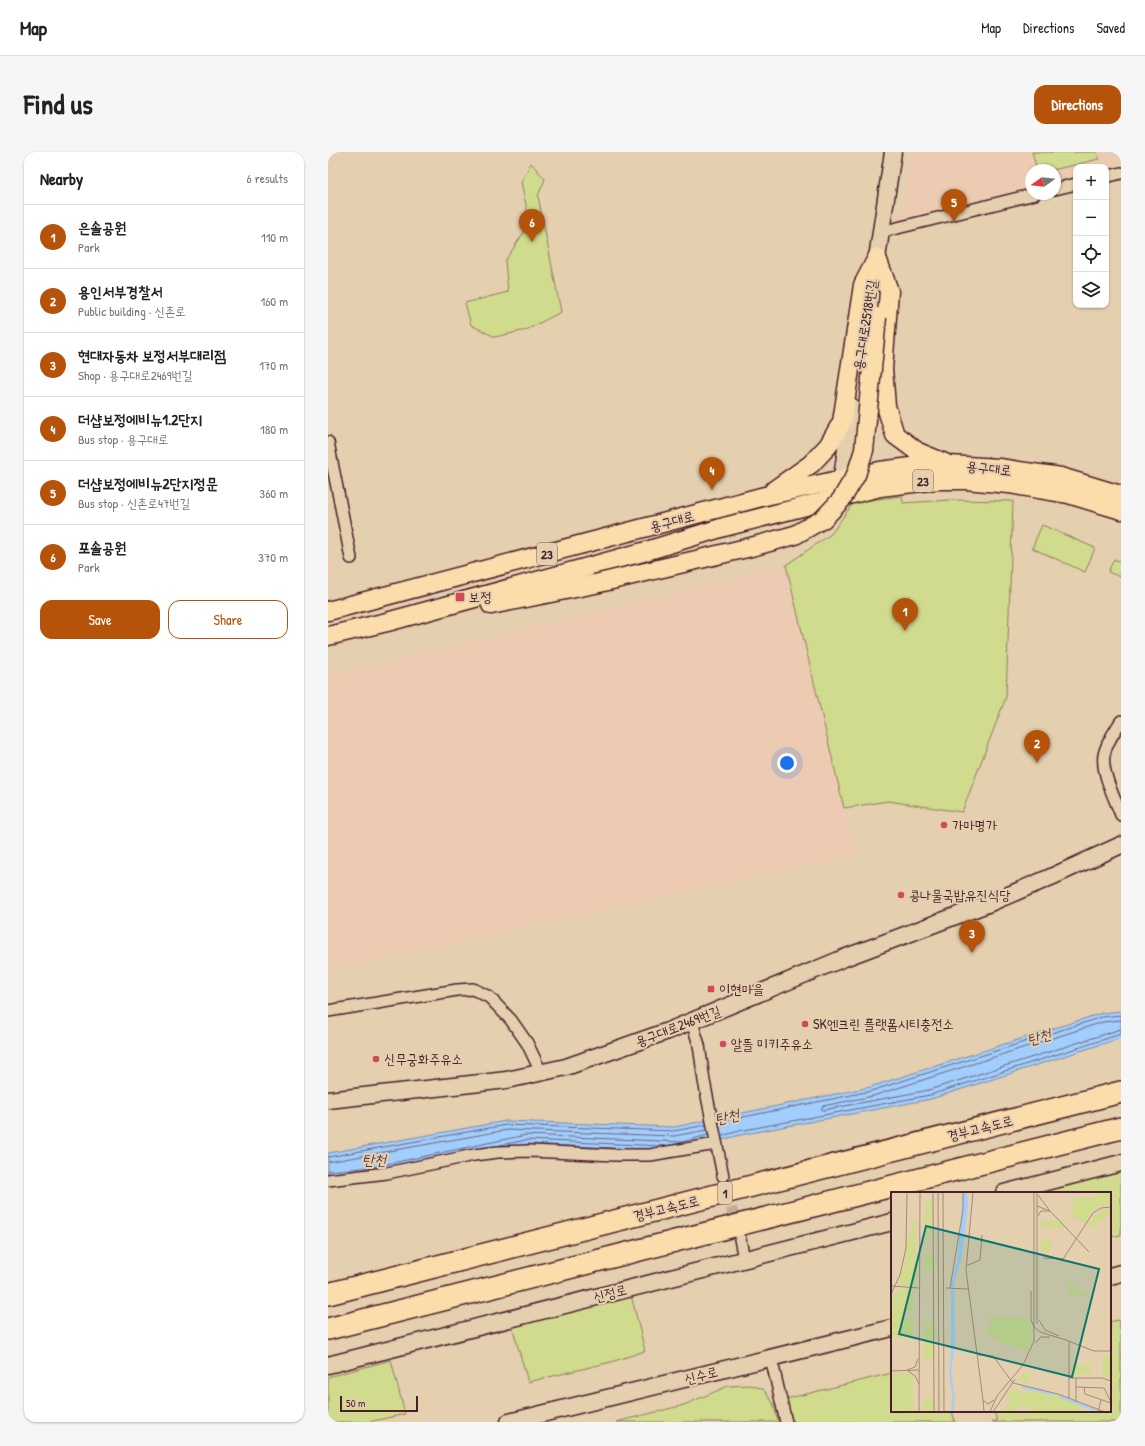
<!DOCTYPE html>
<html lang="en">
<head>
<meta charset="utf-8">
<style>
	:root { --surface:#fff; --page:#f6f6f6; --text:#222; --muted:#767676; --line:#e0e0e0; --accent:#b45309 }
	body { margin:0; font-family:"Patrick Hand","Poor Story",sans-serif; background:var(--page); color:var(--text) }
	.controls { position:absolute; right:12px; top:12px; display:grid; overflow:hidden; border-radius:8px; box-shadow:0 1px 3px #0004 }
	.controls button { width:36px; height:36px; display:grid; place-items:center; padding:0; border:0; border-bottom:1px solid var(--line); background:var(--surface); color:var(--text); font:20px sans-serif }
	.compass { position:absolute; left:697px; top:12px; width:36px; height:36px; border-radius:50%; background:var(--surface); box-shadow:0 1px 3px #0004; rotate:256deg }
	.scale { position:absolute; left:12px; bottom:10px; width:78px; box-sizing:border-box; padding-left:4px; border:2px solid #4a1f2b; border-top:0; font-size:11px; line-height:14px; white-space:nowrap; color:#4a1f2b; -webkit-text-stroke:3px #e4cfae; paint-order:stroke }
	.you { position:absolute; left:459px; top:611px; width:14px; height:14px; margin:-10px; border:3px solid #fff; border-radius:50%; background:#1a73e8; box-shadow:0 0 0 6px #1a73e833 }
	.badge { display:grid; place-items:center; width:26px; height:26px; border-radius:50%; background:var(--accent); color:#fff; font-size:13px; font-weight:700 }
	.pin { position:absolute; translate:-50% -33px; filter:drop-shadow(0 1px 2px #0008) }
	.pin::after { content:''; position:absolute; top:21px; width:14px; height:12px; background:inherit; clip-path:polygon(0 0,100% 0,50% 100%) }
	.list { margin:0; padding:0; list-style:none }
	h2 { display:flex; justify-content:space-between; align-items:center; height:52px; margin:0; padding:0 16px; font-size:17px }
	h2 small { font-size:13px; font-weight:400; color:var(--muted) }
	.list li { display:grid; grid-template-columns:26px 1fr auto; gap:12px; align-items:center; box-sizing:border-box; height:64px; padding:0 16px; border-top:1px solid var(--line) }
	.list b { display:block; font-size:15px; white-space:nowrap }
	.list p { margin:0; font-size:13px; white-space:nowrap; color:var(--muted) }
	.list em { font-size:13px; font-style:normal; color:var(--muted) }
	.actions { display:flex; gap:8px; padding:12px 16px }
	.actions a { flex:1; padding:9px 0; border:1px solid var(--accent); border-radius:12px; text-align:center; font-size:14px; color:var(--accent) }
	.actions .main { background:var(--accent); color:#fff }
	.icon { flex:none; width:22px; height:22px; fill:none; stroke:currentColor; stroke-width:2; stroke-linecap:round; stroke-linejoin:round }
	.map { position:relative; flex:none; width:793px; height:1270px; overflow:hidden; border-radius:12px }
	header { display:flex; align-items:center; gap:24px; box-sizing:border-box; height:56px; padding:0 20px; background:var(--surface); border-bottom:1px solid var(--line) }
	header strong { font-size:19px }
	nav { display:flex; gap:22px; margin-inline-start:auto; font-size:14px }
	.intro { display:flex; align-items:center; justify-content:space-between; box-sizing:border-box; height:96px; padding:0 24px }
	h1 { margin:0; font-size:28px }
	.button { padding:10px 18px; border-radius:12px; background:var(--accent); color:#fff; font-size:14px; font-weight:700 }
	main { display:flex; gap:24px; padding:0 24px }
	aside { flex:1; background:var(--surface); border-radius:12px; box-shadow:0 1px 3px #0004 }
	.map>svg:first-child { display:block }
</style>
</head>
<body>
<header>
<strong>Map</strong>
<nav><a>Map</a><a>Directions</a><a>Saved</a></nav>
</header>
<div class="intro"><h1>Find us</h1><a class="button">Directions</a></div>
<main>
<aside>
<h2>Nearby<small>6 results</small></h2>
<ul class="list">
<li><span class="badge">1</span><div><b>은솔공원</b><p>Park</p></div><em>110 m</em></li>
<li><span class="badge">2</span><div><b>용인서부경찰서</b><p>Public building · 신촌로</p></div><em>160 m</em></li>
<li><span class="badge">3</span><div><b>현대자동차 보정서부대리점</b><p>Shop · 용구대로2469번길</p></div><em>170 m</em></li>
<li><span class="badge">4</span><div><b>더샵보정에비뉴1.2단지</b><p>Bus stop · 용구대로</p></div><em>180 m</em></li>
<li><span class="badge">5</span><div><b>더샵보정에비뉴2단지정문</b><p>Bus stop · 신촌로47번길</p></div><em>360 m</em></li>
<li><span class="badge">6</span><div><b>포솔공원</b><p>Park</p></div><em>370 m</em></li>
</ul>
<div class="actions"><a class="main">Save</a><a>Share</a></div>
</aside>
<div class="map">
<svg width="793" height="1270" viewBox="0 0 793 1270">
	<rect width="100%" height="100%" fill="#e4cfae"/>
	<filter id="ink" filterUnits="userSpaceOnUse"><feTurbulence type="fractalNoise" baseFrequency=".025" numOctaves="2"/><feDisplacementMap in="SourceGraphic" scale="8" xChannelSelector="R" yChannelSelector="G"/><feConvolveMatrix kernelMatrix="1 2 1 2 8 2 1 2 1" color-interpolation-filters="sRGB"/></filter>
	<g filter="url(#ink)">
		<!-- built -->
		<g fill="#eccbb2">
			<path d="M583,0H789L790,3L786,13L778,16L748,15V23L727,28V18H703V34L574,66Z"/>
			<path d="M0,388L6,426L0,428Z"/>
			<path d="M458,413L528,703L0,818V524Z"/>
		</g>
		<!-- green -->
		<g fill="#d0db8e" stroke="#8d7d5c">
			<path d="M704,0H769L771,7L725,18H709Z"/>
			<path d="M203,11L217,27L210,44L233,160L198,178L167,185L143,173L137,151L180,140L177,109L202,71L193,30Z"/>
			<path d="M574,344L575,351L621,348L685,349L678,545L634,660L560,649L516,656L458,413L503,382L526,350Z"/>
			<path d="M714,373L767,396L757,420L704,396Z"/>
			<path d="M786,407L793,410V425L780,420Z"/>
			<path d="M793,1016V1083L782,1085V1041H699Z"/>
			<path d="M303,1143L317,1199L283,1210L200,1230L184,1174Z"/>
			<path d="M790,1168L793,1181V1270H664L669,1269L666,1259H782V1170Z"/>
			<path d="M63,1208L77,1262L40,1270H0V1225Z"/>
			<path d="M564,1221V1259H624L627,1270H464L458,1247Z"/>
			<path d="M423,1233L435,1237L445,1251L450,1270H288L356,1253L400,1234Z"/>
		</g>
		<!-- water -->
		<path fill="#a1cefc" stroke="#7e88a8" d="M793,859V886L603,947L412,983L356,999L199,992L47,1024L0,1028V1001L178,969L346,975L542,935L774,861Z"/>
		<g fill="none" stroke-linecap="round" stroke-linejoin="round">
			<!-- shore -->
			<g stroke="#6d657f" stroke-width="1">
				<path d="M793,868L775,870L545,944L495,954L493,957L495,958L601,938L793,877"/>
				<path d="M391,970L543,939L774,865L793,863"/>
				<path d="M394,984L411,979L602,943L793,882"/>
				<path d="M172,993L199,988L334,994"/>
				<path d="M0,1005L178,973L346,979L378,973"/>
				<path d="M0,1010L179,978L346,984L379,978"/>
				<path d="M0,1019L45,1015L198,983L354,990L380,983"/>
			</g>
			<!-- street-tunnel -->
			<path stroke="#c5ac94" stroke-width="11" stroke-dasharray="11 5.5" stroke-linecap="butt" d="M395,1024L409,1077"/>
			<defs>
				<g id="street">
					<path d="M778,25L793,21"/>
					<path d="M727,37L748,32"/>
					<path d="M553,80L707,42"/>
					<path d="M0,290L23,406"/>
					<path d="M793,569C787,579 778,591 776,603C773,620 787,647 793,663"/>
					<path d="M0,859L129,838L145,837L161,845L183,868L199,891L213,920"/>
					<path d="M364,870L371,893L376,929L395,1024"/>
					<path d="M0,1028L59,1021L146,1003L170,1000L202,999L287,1003H322L388,992"/>
					<path d="M412,1087L416,1107"/>
					<path d="M443,1206L458,1270"/>
				</g>
				<g id="secondary">
					<path d="M546,118L549,106L565,0"/>
					<path d="M512,339L524,255"/>
					<path d="M0,948L179,928L238,915L340,879L516,806L662,751L723,725L793,693"/>
					<path d="M676,1041L793,1011"/>
					<path d="M782,1124L793,1121"/>
					<path d="M0,1213L564,1070"/>
					<path d="M181,1270L564,1176"/>
				</g>
				<g id="primary">
					<path d="M549,106L561,139L555,217L558,254L567,283L590,300L617,311"/>
					<path d="M446,338L483,312L500,294L514,270L535,133L549,106"/>
					<path d="M163,453L267,432"/>
					<path d="M0,459L437,344L552,319L591,314L621,313L671,316L733,325L793,343"/>
					<path d="M0,484L59,470L315,400L396,375L552,335L610,328H638L681,332L740,342L793,358"/>
				</g>
				<g id="highway">
					<path d="M0,1142L793,940"/>
					<path d="M0,1177L793,976"/>
				</g>
			</defs>
			<!-- street casing -->
			<use href="#street" stroke="#4a1f2b" stroke-width="14"/>
			<!-- secondary casing -->
			<use href="#secondary" stroke="#4a1f2b" stroke-width="19"/>
			<!-- primary casing -->
			<use href="#primary" stroke="#4a1f2b" stroke-width="21"/>
			<!-- highway casing -->
			<use href="#highway" stroke="#4a1f2b" stroke-width="24"/>
			<!-- street -->
			<use href="#street" stroke="#e4cfae" stroke-width="11"/>
			<!-- secondary -->
			<use href="#secondary" stroke="#e4cfae" stroke-width="16"/>
			<!-- primary -->
			<use href="#primary" stroke="#fbddab" stroke-width="18"/>
			<!-- highway -->
			<use href="#highway" stroke="#fbddab" stroke-width="21"/>
			<defs>
				<path id="primary-bridge" d="M267,432L423,395L467,383L495,367L513,348L528,323L536,298L549,165"/>
			</defs>
			<!-- primary-bridge casing -->
			<use href="#primary-bridge" stroke="#4a1f2b" stroke-width="21" stroke-linecap="butt"/>
			<!-- primary-bridge -->
			<use href="#primary-bridge" stroke="#fbddab" stroke-width="18"/>
		</g>
	</g>
	<!-- markers -->
	<g fill="#d1495b" stroke="#e4cfae" stroke-width="1.5">
		<rect x="127" y="440" width="10" height="10" rx="2"/>
		<circle cx="616" cy="673" r="4"/>
		<circle cx="573" cy="743" r="4"/>
		<rect x="379" y="833" width="8" height="8" rx="2"/>
		<circle cx="477" cy="872" r="4"/>
		<circle cx="395" cy="892" r="4"/>
		<circle cx="48" cy="907" r="4"/>
	</g>
	<g text-anchor="middle" stroke-width="4" stroke-linejoin="round" paint-order="stroke">
		<!-- shield labels -->
		<g fill="#e4cfae" stroke="#785452" stroke-width="1">
			<rect x="585" y="318" width="20" height="22" rx="3"/>
			<rect x="209" y="391" width="20" height="22" rx="3"/>
			<rect x="390" y="1030" width="14" height="22" rx="3"/>
		</g>
		<g font-size="13" font-weight="bold" fill="#4a1f2b">
			<text x="595" y="334">23</text>
			<text x="219" y="407">23</text>
			<text x="397" y="1046">1</text>
		</g>
		<!-- street labels -->
		<g font-size="14" fill="#4a1f2b" stroke="#e4cfae">
			<text transform="translate(537 173) rotate(-81)" y="5">용구대로2518번길</text>
			<text transform="translate(661 316) rotate(6)" y="5">용구대로</text>
			<text transform="translate(344 369) rotate(-15)" y="5">용구대로</text>
			<text transform="translate(350 874) rotate(-21)" y="5">용구대로2469번길</text>
			<text transform="translate(652 976) rotate(-14)" y="5">경부고속도로</text>
			<text transform="translate(338 1056) rotate(-14)" y="5">경부고속도로</text>
			<text transform="translate(282 1141) rotate(-14)" y="5">신정로</text>
			<text transform="translate(373 1223) rotate(-14)" y="5">신수로</text>
		</g>
		<!-- poi labels -->
		<g font-size="14" fill="#4a1f2b" stroke="#e4cfae" text-anchor="start">
			<text x="141" y="450">보정</text>
			<text x="624" y="678">가마명가</text>
			<text x="581" y="748">콩나물국밥유진식당</text>
			<text x="391" y="842">이현마을</text>
			<text x="485" y="877">SK엔크린 플랫폼시티충전소</text>
			<text x="403" y="897">알뜰 미키주유소</text>
			<text x="56" y="912">신무궁화주유소</text>
		</g>
		<!-- water labels -->
		<g font-size="15" font-style="italic" fill="#57394a" stroke="#e4cfae">
			<text transform="translate(711 885) rotate(-17)" y="5">탄천</text>
			<text transform="translate(399 965) rotate(-13)" y="5">탄천</text>
			<text x="46" y="1013">탄천</text>
		</g>
	</g>
	<!-- overview -->
	<g transform="translate(563 1040)">
		<rect width="220" height="220" fill="#e4cfae"/>
		<path d="M211,0H220V12L204,16L195,32L182,25L180,21L184,7L188,5L202,6ZM34,10H41V44H33ZM215,17H220V22L207,31L205,37L197,33L204,23ZM19,27L25,29L26,89L24,94L11,95V92H7L13,72L18,43L21,42ZM150,29H168L174,36H151ZM149 54a6 6 0 1 1 12 0a6 6 0 1 1-12 0ZM33,62H42V79H34ZM180,90H183V97L200,104L178,103L177,93ZM9,97H22V119H12V125H22V145H0V105L2,101H9ZM101,125H136L143,137L137,158L111,151L96,141ZM33,132H42V166H33ZM212,163H220V188L212,184ZM181,173H200V182H181ZM133,180L137,181L139,191L127,188ZM0,181H18L22,184V220H0ZM136,196L166,203L189,213L188,220H142L133,214L126,215V220H111L120,208L116,203L121,197L136,202ZM33,205H42V220H33Z" fill="#d0db8e"/>
		<path d="M72,0H76L77,15L70,68L63,91L64,153L60,179L64,207L62,220H59L62,208L58,183L60,157V91L66,70Z" fill="#a1cefc"/>
		<path fill="none" stroke="#a1cefc" stroke-width="2" d="M131,195L163,202M168,204L204,218"/>
		<path fill="none" stroke="#a6897a" stroke-width="1" d="M42,0L43,220M47,0L48,220M52,0L53,220M82,0L75,78L92,208M146,0V132M147,3L159,19M146,14L159,19L198,60M147,24L150,19H158M152,66L172,67L202,21L210,16L220,15M75,74L89,68L91,43M0,94L28,96M55,96L77,97M59,96L72,18V0M140,99V128L143,135L149,140L175,148M0,102L9,83L15,56L16,0M148,128L154,138L168,144M175,148L203,159H220M144,151L150,145H159M87,163L102,164L122,191L167,202L214,220M16,178L24,184L28,192M16,178L24,175L27,167M0,179L28,178M178,186H211L220,189M185,195L213,196L220,210M193,195L194,202L220,211M178,207V150M92,208L97,212L103,208M92,208L93,220M185,210V186M28,220L29,0M99,220L106,204L132,173L143,149V0M102,220L124,187M207,220L210,208"/>
		<path fill="#0f766e" fill-opacity="0.15" stroke="#0f766e" stroke-width="2" d="M35,34L208,77L181,185L8,142Z"/>
		<rect width="220" height="220" fill="none" stroke="#4a1f2b" stroke-width="2"/>
	</g>
</svg>
<div class="controls">
<button>+</button>
<button>−</button>
<button><svg class="icon" aria-label="locate" viewBox="0 0 24 24"><circle cx="12" cy="12" r="6"/><path d="M12 2v4M12 18v4M2 12h4M18 12h4"/></svg></button>
<button><svg class="icon" aria-label="layers" viewBox="0 0 24 24"><path d="M12 4l9 5-9 5-9-5zM3 14l9 5 9-5"/></svg></button>
</div>
<svg class="compass" viewBox="-18 -18 36 36"><path d="M0-13l5 13h-10z" fill="#e53935"/><path d="M0 13l5-13h-10z" fill="#767676"/></svg>
<div class="scale">50 m</div>
<div class="you"></div>
<div class="pin badge" style="left:577px;top:479px">1</div>
<div class="pin badge" style="left:709px;top:611px">2</div>
<div class="pin badge" style="left:644px;top:801px">3</div>
<div class="pin badge" style="left:384px;top:338px">4</div>
<div class="pin badge" style="left:626px;top:70px">5</div>
<div class="pin badge" style="left:204px;top:90px">6</div>
</div>
</main>
</body>
</html>
